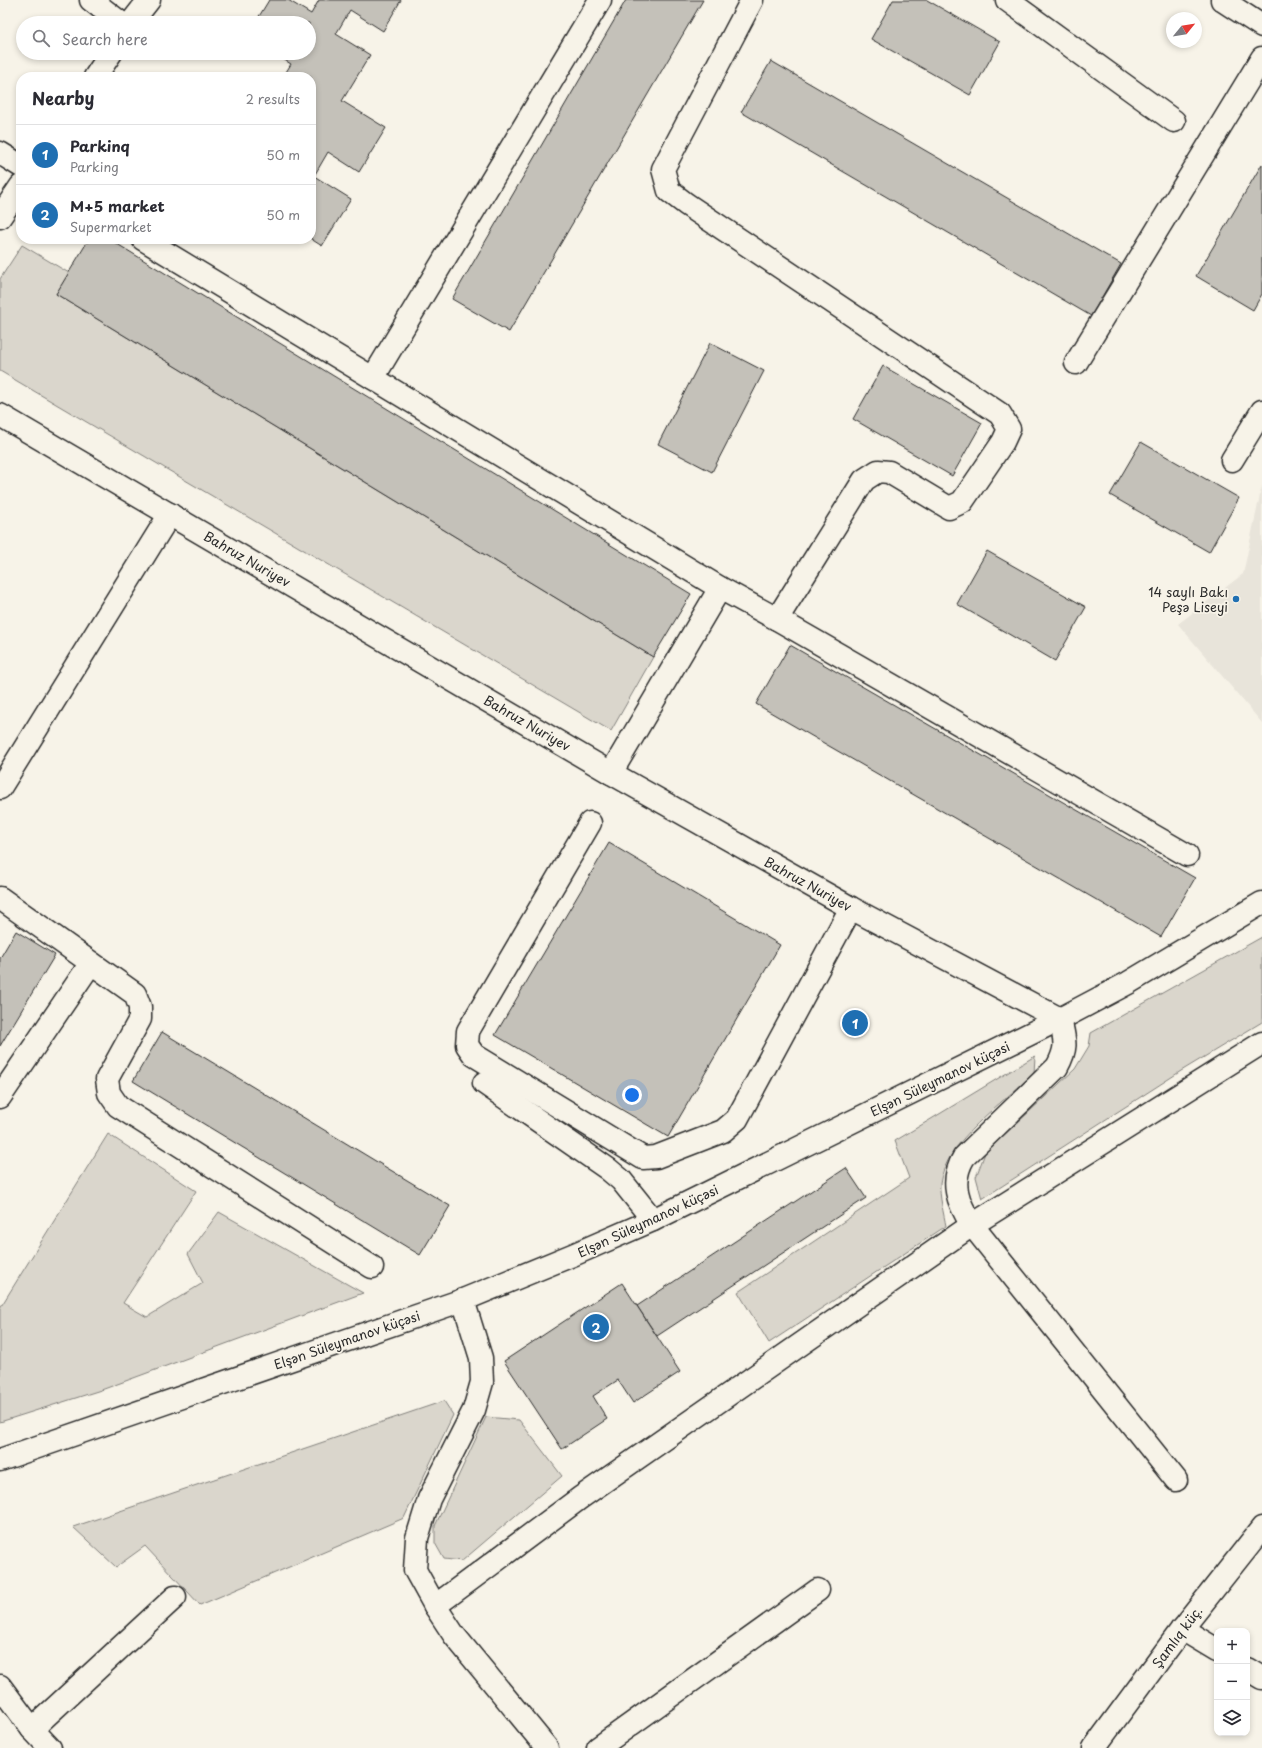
<!DOCTYPE html>
<html lang="en">
<head>
<meta charset="utf-8">
<style>
	:root { --surface:#fff; --page:#f2f2f3; --text:#2b2b33; --muted:#7c7c81; --line:#e1e1e2; --accent:#1f6fb2 }
	body { margin:0; font-family:"Playpen Sans",sans-serif; background:var(--page); color:var(--text) }
	.controls { position:absolute; right:12px; bottom:12px; display:grid; overflow:hidden; border-radius:8px; box-shadow:0 2px 6px #0003 }
	.controls button { width:36px; height:36px; display:grid; place-items:center; padding:0; border:0; border-bottom:1px solid var(--line); background:var(--surface); color:var(--text); font:20px sans-serif }
	.compass { position:absolute; left:1166px; top:12px; width:36px; height:36px; border-radius:50%; background:var(--surface); box-shadow:0 2px 6px #0003; rotate:60deg }
	.you { position:absolute; left:632px; top:1095px; width:14px; height:14px; margin:-10px; border:3px solid #fff; border-radius:50%; background:#1a73e8; box-shadow:0 0 0 6px #1a73e833 }
	.badge { display:grid; place-items:center; width:26px; height:26px; border-radius:50%; background:var(--accent); color:#fff; font-size:13px; font-weight:700 }
	.pin { position:absolute; translate:-50% -50%; border:2px solid #fff; box-shadow:0 1px 4px #0006 }
	.list { margin:0; padding:0; list-style:none }
	h2 { display:flex; justify-content:space-between; align-items:center; height:52px; margin:0; padding:0 16px; font-size:17px }
	h2 small { font-size:13px; font-weight:400; color:var(--muted) }
	.list li { display:grid; grid-template-columns:26px 1fr auto; gap:12px; align-items:center; box-sizing:border-box; height:60px; padding:0 16px; border-top:1px solid var(--line) }
	.list b { display:block; font-size:15px; white-space:nowrap }
	.list p { margin:0; font-size:13px; white-space:nowrap; color:var(--muted) }
	.list em { font-size:13px; font-style:normal; color:var(--muted) }
	.icon { flex:none; width:22px; height:22px; fill:none; stroke:currentColor; stroke-width:2; stroke-linecap:round; stroke-linejoin:round }
	.map { position:relative; flex:none; width:1262px; height:1748px; overflow:hidden }
	.search { position:absolute; background:var(--surface); box-shadow:0 2px 6px #0003; left:16px; top:16px; width:300px; height:44px; display:flex; align-items:center; gap:10px; box-sizing:border-box; padding:0 14px; border-radius:22px; color:var(--muted); font-size:15px }
	.panel { position:absolute; background:var(--surface); box-shadow:0 2px 6px #0003; left:16px; top:72px; width:300px; height:172px; border-radius:16px }
	.map>svg:first-child { display:block }
</style>
</head>
<body>
<div class="map">
<svg width="1262" height="1748" viewBox="0 0 1262 1748">
	<rect width="100%" height="100%" fill="#f7f3e8"/>
	<filter id="ink" filterUnits="userSpaceOnUse"><feTurbulence type="fractalNoise" baseFrequency=".025" numOctaves="2"/><feDisplacementMap in="SourceGraphic" scale="8" xChannelSelector="R" yChannelSelector="G"/><feConvolveMatrix kernelMatrix="1 2 1 2 8 2 1 2 1" color-interpolation-filters="sRGB"/></filter>
	<g filter="url(#ink)">
		<!-- built -->
		<path fill="#e8e4da" d="M1262,486V723L1178,624L1243,574Z"/>
		<!-- green -->
		<g fill="#dad6cc" stroke="#82807c">
			<path d="M22,245L69,273L56,294L653,657L611,731L0,371V279Z"/>
			<path d="M1262,937V1022L1181,1071L982,1199L976,1177L985,1153L1075,1069L1089,1046L1091,1033Z"/>
			<path d="M1035,1056L1034,1074C1004,1101 945,1142 940,1184C939,1195 944,1215 946,1226L769,1343L738,1292L909,1178L895,1141Z"/>
			<path d="M108,1134L196,1191L123,1303L147,1317L203,1283L188,1254L219,1212L363,1293L104,1389L0,1422V1308Z"/>
			<path d="M444,1401L453,1415L404,1518L200,1605L145,1546L116,1567L73,1527Z"/>
			<path d="M486,1417L519,1420L562,1476L462,1561L444,1559L435,1543V1526Z"/>
		</g>
		<!-- building -->
		<g fill="#c4c1b9" stroke="#2b2b2b">
			<path d="M269,0H288L311,14L319,0H401L383,31L350,10L336,34L370,55L342,101L386,128L359,172L328,152L314,176L351,199L322,246L311,239V77H283L291,64L273,53H309V23H255Z"/>
			<path d="M626,0H703L509,332L452,299Z"/>
			<path d="M893,0H927L1000,42L970,95L871,39Z"/>
			<path d="M771,61L1121,264L1091,316L741,112Z"/>
			<path d="M1262,164V294L1253,310L1196,276Z"/>
			<path d="M89,239H109L691,594L653,657L56,294Z"/>
			<path d="M710,343L764,371L712,472L658,444Z"/>
			<path d="M883,366L982,423L952,476L853,419Z"/>
			<path d="M1141,442L1239,498L1209,552L1110,495Z"/>
			<path d="M987,551L1086,607L1055,661L957,604Z"/>
			<path d="M790,645L1195,878L1161,937L756,704Z"/>
			<path d="M609,843L780,945L668,1137L495,1035Z"/>
			<path d="M16,931L55,955L0,1046V958Z"/>
			<path d="M162,1032L450,1206L420,1255L133,1081Z"/>
			<path d="M846,1168L866,1198L657,1336L637,1306Z"/>
			<path d="M622,1283L680,1372L633,1403L618,1380L593,1396L607,1419L562,1449L504,1361Z"/>
		</g>
		<g fill="none" stroke-linecap="round" stroke-linejoin="round">
			<defs>
				<g id="minor">
					<path d="M91,0L121,23"/>
					<path d="M752,0L663,169L669,191L686,204L1000,414L1009,429L1003,442L962,502L949,508L889,472L878,471L864,480L777,619"/>
					<path d="M1007,0L1174,121"/>
					<path d="M1222,0L1262,26"/>
					<path d="M131,23L149,0"/>
					<path d="M95,77L111,53"/>
					<path d="M0,153L21,166"/>
					<path d="M0,217L21,186"/>
					<path d="M143,239L720,588L777,619L1187,855"/>
					<path d="M1076,363L1262,58"/>
					<path d="M373,378L600,0"/>
					<path d="M0,415L611,773L851,908L1060,1019"/>
					<path d="M1232,460L1262,411"/>
					<path d="M611,773L720,588"/>
					<path d="M0,788L170,514"/>
					<path d="M590,823L468,1031L467,1045L474,1055L643,1158L656,1157L723,1131L737,1119L851,908"/>
					<path d="M0,898L135,994L140,1007V1019L107,1079L109,1093L118,1106L372,1267"/>
					<path d="M1060,1019C1065,1041 1068,1047 1057,1067L964,1157C949,1182 958,1203 972,1225L1176,1480"/>
					<path d="M484,1083L608,1169L621,1180L653,1220"/>
					<path d="M0,1097L91,963"/>
					<path d="M463,1300L481,1358L482,1382L474,1410L429,1499L417,1538L415,1570L435,1606L454,1635L547,1748"/>
					<path d="M0,1460L463,1300L575,1254L653,1220L1060,1019L1128,983L1262,903"/>
					<path d="M435,1606L580,1498L972,1225L1262,1043"/>
					<path d="M1182,1629L1217,1650"/>
					<path d="M1247,1669L1262,1678"/>
					<path d="M0,1686L32,1729L50,1748"/>
					<path d="M32,1729L175,1597"/>
					<path d="M598,1748L818,1590"/>
					<path d="M1094,1748L1182,1629L1262,1528"/>
				</g>
			</defs>
			<!-- minor casing -->
			<use href="#minor" stroke="#2b2b2b" stroke-width="25"/>
			<!-- minor -->
			<use href="#minor" stroke="#f7f3e8" stroke-width="22"/>
		</g>
	</g>
	<!-- markers -->
	<circle fill="#1f6fb2" stroke="#f7f3e8" stroke-width="1.5" cx="1236" cy="599" r="4"/>
	<g text-anchor="middle" stroke-width="3.5" stroke-linejoin="round" paint-order="stroke">
		<!-- street labels -->
		<g font-size="13" fill="#2b2b2b" stroke="#f7f3e8">
			<text transform="translate(247 559) rotate(30)" y="5">Bahruz Nuriyev</text>
			<text transform="translate(527 723) rotate(30)" y="5">Bahruz Nuriyev</text>
			<text transform="translate(808 884) rotate(29)" y="5">Bahruz Nuriyev</text>
			<text transform="translate(940 1079) rotate(-26)" y="5">Elşən Süleymanov küçəsi</text>
			<text transform="translate(648 1221) rotate(-25)" y="5">Elşən Süleymanov küçəsi</text>
			<text transform="translate(347 1340) rotate(-19)" y="5">Elşən Süleymanov küçəsi</text>
			<text transform="translate(1177 1637) rotate(-53)" y="5">Şamlıq küç.</text>
		</g>
		<!-- poi labels -->
		<g font-size="13" fill="#2b2b2b" stroke="#f7f3e8" text-anchor="end">
			<text x="1228" y="597">14 saylı Bakı<tspan x="1228" dy="15">Peşə Liseyi</tspan></text>
		</g>
	</g>
</svg>
<div class="controls">
<button>+</button>
<button>−</button>
<button><svg class="icon" aria-label="layers" viewBox="0 0 24 24"><path d="M12 4l9 5-9 5-9-5zM3 14l9 5 9-5"/></svg></button>
</div>
<svg class="compass" viewBox="-18 -18 36 36"><path d="M0-13l5 13h-10z" fill="#e53935"/><path d="M0 13l5-13h-10z" fill="#7c7c81"/></svg>
<div class="you"></div>
<div class="pin badge" style="left:855px;top:1023px">1</div>
<div class="pin badge" style="left:596px;top:1327px">2</div>
<div class="search"><svg class="icon" aria-label="search" viewBox="0 0 24 24"><circle cx="10" cy="10" r="6"/><path d="M15 15l6 6"/></svg>Search here</div>
<section class="panel">
<h2>Nearby<small>2 results</small></h2>
<ul class="list">
<li><span class="badge">1</span><div><b>Parkinq</b><p>Parking</p></div><em>50 m</em></li>
<li><span class="badge">2</span><div><b>М+5 market</b><p>Supermarket</p></div><em>50 m</em></li>
</ul>
</section>
</div>
</body>
</html>
